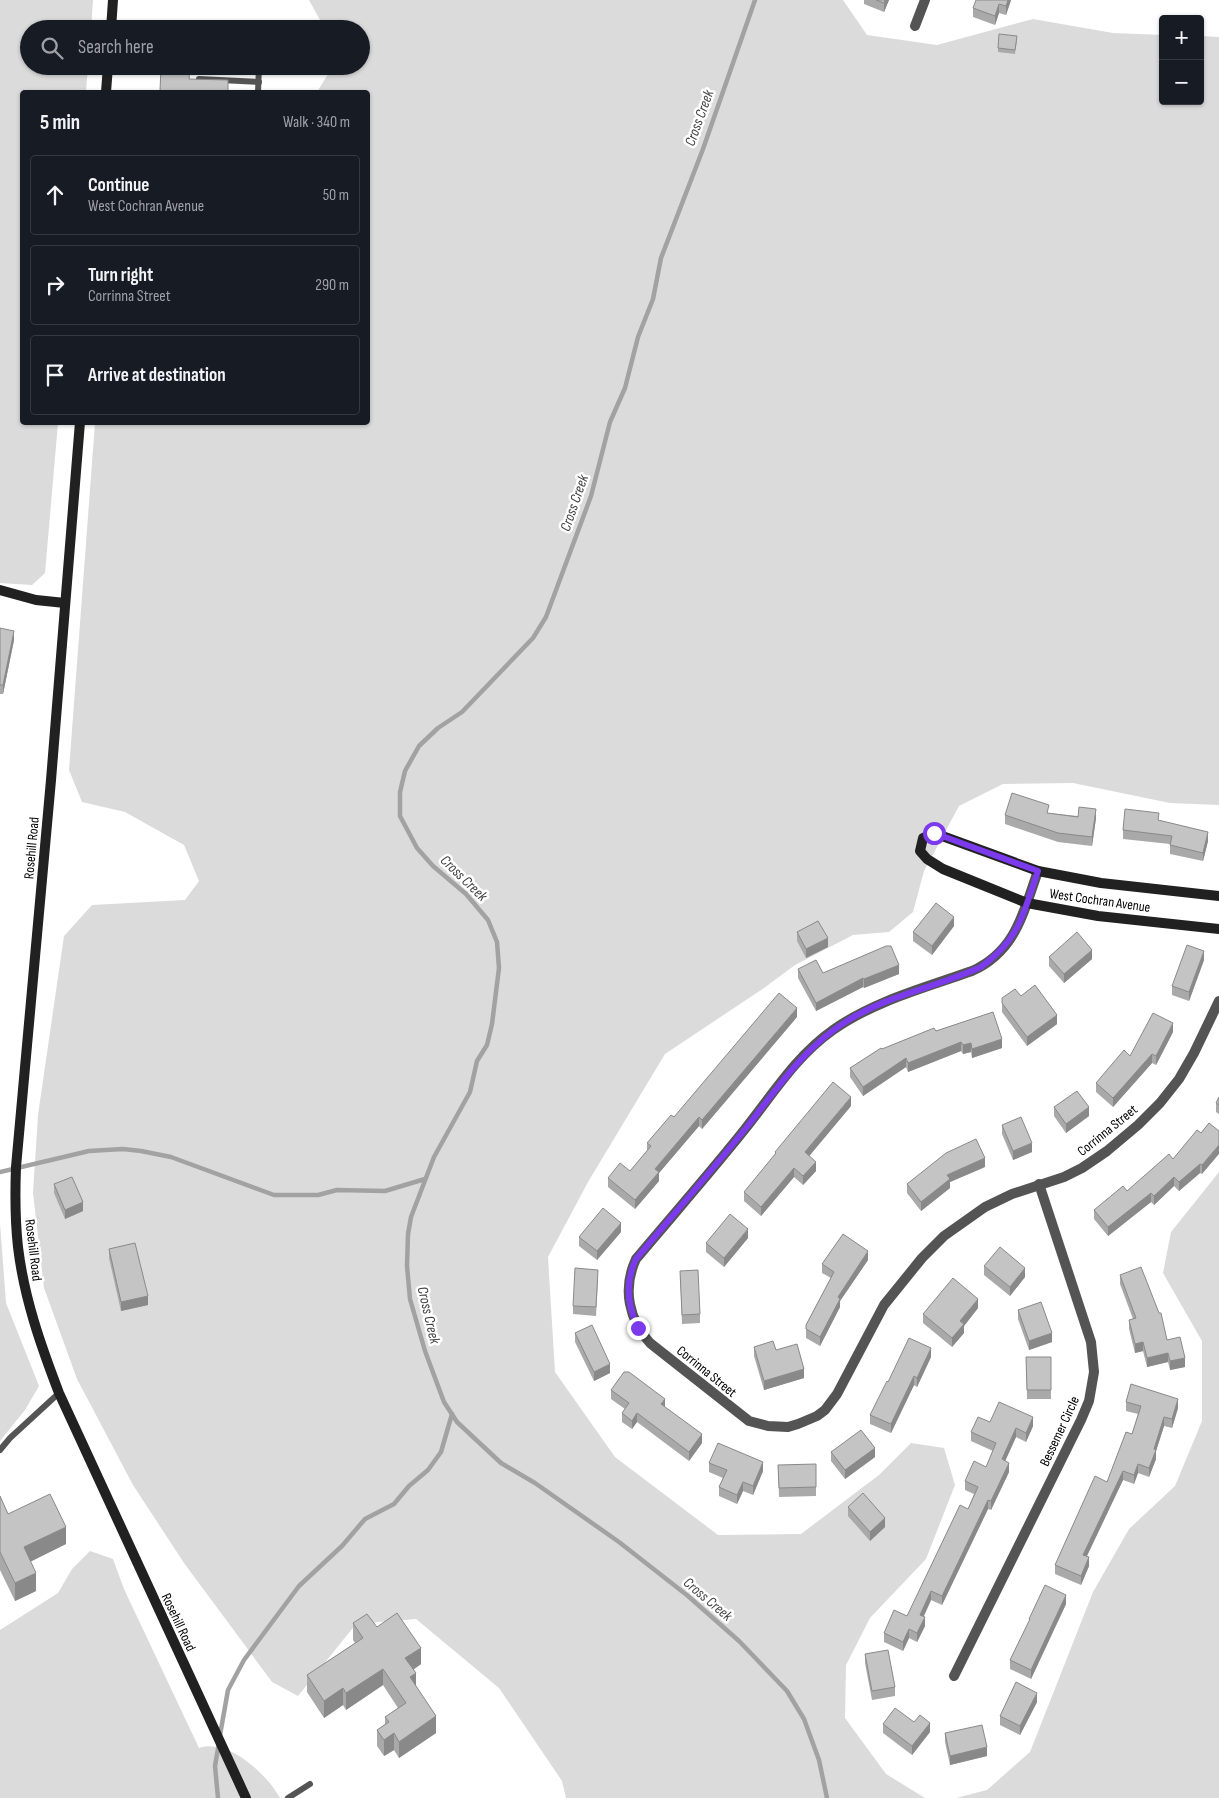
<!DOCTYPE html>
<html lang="en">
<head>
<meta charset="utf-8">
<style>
	:root { --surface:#171b24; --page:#20242c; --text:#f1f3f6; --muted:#9ea1a6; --line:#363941 }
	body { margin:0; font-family:"Sofia Sans Condensed",sans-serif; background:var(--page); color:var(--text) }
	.controls { position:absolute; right:15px; top:15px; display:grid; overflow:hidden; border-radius:5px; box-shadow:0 1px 4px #0004 }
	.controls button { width:45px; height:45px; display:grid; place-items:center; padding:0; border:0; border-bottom:1px solid var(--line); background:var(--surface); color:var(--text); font:25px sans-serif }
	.stop { position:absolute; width:15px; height:15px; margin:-11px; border:4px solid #7c3aed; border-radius:50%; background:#fff }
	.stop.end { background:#7c3aed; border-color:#fff; box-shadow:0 1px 5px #0008 }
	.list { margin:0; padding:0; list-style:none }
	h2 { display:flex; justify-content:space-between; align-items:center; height:65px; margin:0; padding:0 20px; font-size:21px }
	h2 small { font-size:16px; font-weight:400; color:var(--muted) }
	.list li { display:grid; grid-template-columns:32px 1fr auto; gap:15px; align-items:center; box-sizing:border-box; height:80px; margin:0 10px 10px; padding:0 10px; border:1px solid var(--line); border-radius:5px }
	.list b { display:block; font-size:19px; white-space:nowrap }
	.list p { margin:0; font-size:16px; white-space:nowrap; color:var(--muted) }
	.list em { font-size:16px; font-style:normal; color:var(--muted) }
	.icon { flex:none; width:28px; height:28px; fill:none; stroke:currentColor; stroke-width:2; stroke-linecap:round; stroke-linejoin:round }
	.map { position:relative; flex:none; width:1219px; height:1798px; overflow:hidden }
	.search { position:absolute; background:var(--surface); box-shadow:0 1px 4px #0004; left:20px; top:20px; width:350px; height:55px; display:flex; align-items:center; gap:12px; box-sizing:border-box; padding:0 18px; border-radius:28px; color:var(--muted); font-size:19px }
	.panel { position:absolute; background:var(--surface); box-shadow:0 1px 4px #0004; left:20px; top:90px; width:350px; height:335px; border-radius:5px }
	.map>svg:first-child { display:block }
</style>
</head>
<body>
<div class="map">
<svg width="1219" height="1798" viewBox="0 0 1219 1798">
	<rect width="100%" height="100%" fill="#fff"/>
	<!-- green -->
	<g fill="#dbdbdb">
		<path d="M0,0H93L91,29H29V66H88L86,92H22V422L58,423L45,573L32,585L0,583Z"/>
		<path d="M309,0H843L867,35L937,45L1033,19L1113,33L1163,35V101H1200V36L1219,37V805L1170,803L1073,783L1003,784L959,806L924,871L913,912L889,932L853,935L795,965L764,988L665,1054L588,1182L548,1257L555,1372L615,1457L718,1535L801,1534L879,1475L911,1443L944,1448L955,1485L926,1559L870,1618L846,1665L845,1718L886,1774L925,1798H566L562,1781L499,1688L416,1619L356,1624L298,1696L272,1682L184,1563L133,1485L77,1379L44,1288L33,1193L38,1115L64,936L92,905L185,900L199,881L184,845L125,812L82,802L69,770L95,423L368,422V92H317L333,66H361V29H325Z"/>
		<path d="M1219,1172V1798H956L987,1790L1030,1752L1093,1592L1129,1529L1175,1486L1202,1421V1341L1163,1273L1171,1232Z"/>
		<path d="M0,1223L6,1303L39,1386L25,1410L0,1441Z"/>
		<path d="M90,1551L113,1559L124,1589L199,1748C228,1738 267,1774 280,1798H0V1630L58,1593L72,1569Z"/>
	</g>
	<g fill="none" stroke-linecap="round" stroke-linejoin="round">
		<!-- stream -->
		<g stroke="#a2a2a2" stroke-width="4.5">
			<path d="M755,0L703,149L661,258L653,299L638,337L625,388L610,422L591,496L546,617L533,638L462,712L438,728L419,746L405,771L400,792V816L417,848L433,866L466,894L488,920L497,942L499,968L492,1024L487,1045L477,1061L470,1092L434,1157L411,1217L408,1234L407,1266L410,1299L425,1351L444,1402L457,1422L501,1463L535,1483L619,1542L688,1596L739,1641L787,1691L804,1719L819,1760L827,1798"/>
			<path d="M0,1172L89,1151L123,1149L141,1151L171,1157L274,1195H318L337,1190L385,1191L425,1179"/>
			<path d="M220,1735L228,1690L244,1660L299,1586L342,1546L365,1519L394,1504L409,1486L428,1470L441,1452L452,1414"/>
			<path d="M218,1798L215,1766L219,1743"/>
		</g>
		<!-- lane -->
		<g stroke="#545454" stroke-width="6">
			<path d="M199,79L259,82"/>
			<path d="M258,92L259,66"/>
			<path d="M0,1450L10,1438L59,1393"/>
			<path d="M288,1798L310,1784"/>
		</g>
		<!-- street -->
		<g stroke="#545454" stroke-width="10">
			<path d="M915,26L925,0"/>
			<path d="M1038,871C1023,913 1016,951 972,971C924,988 874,1001 833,1030C796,1056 773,1094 745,1129C710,1173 672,1216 636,1259C622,1289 629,1320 650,1343L749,1421L768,1426L788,1427L798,1424L817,1416L825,1410L837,1394L884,1305L922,1258L944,1236L985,1207L1012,1194L1064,1177L1082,1168L1107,1151L1138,1125L1160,1103L1179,1079L1194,1053L1219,1001"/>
			<path d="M954,1676L1081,1420L1089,1401L1094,1372L1091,1342L1039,1184"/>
		</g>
		<!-- secondary -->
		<g stroke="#212121" stroke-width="10">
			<path d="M111,29L113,0"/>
			<path d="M106,92L108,66"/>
			<path d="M80,422L51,780L16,1167C15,1193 15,1220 18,1247C24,1298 41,1346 59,1393L246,1798"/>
			<path d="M0,590L36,600L65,603"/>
			<path d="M1219,896L1101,883L1038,871L934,833L923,838L920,851L927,859L943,869L1027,903L1098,916L1219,929"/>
		</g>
	</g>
	<!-- wall -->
	<g fill="#a9a9a9">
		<path d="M864,0H889L884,12L864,4Z"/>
		<path d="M1011,0L1006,15L999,13L995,25L973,17V8Z"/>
		<path d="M1017,40L1015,54L998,52V48Z"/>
		<path d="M0,628L14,640L3,694H0Z"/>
		<path d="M1049,813L1096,818L1092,846L1058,842L1005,824V815Z"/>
		<path d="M1159,820L1208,841L1203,861L1170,854V844L1123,839V830Z"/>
		<path d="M954,926L932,955L913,941V932Z"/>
		<path d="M797,932L828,947L806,958L797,941Z"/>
		<path d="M1049,957L1092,959L1064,983L1049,966Z"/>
		<path d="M1204,960L1189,1001L1172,995V986Z"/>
		<path d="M798,969L823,973L899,974L864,988L863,987L816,1011L798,978Z"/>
		<path d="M1021,996L1057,1024L1027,1046L1002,1012V998Z"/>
		<path d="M797,1017L702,1129L699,1126L659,1173V1181L635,1209L608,1187V1178L630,1171L647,1151V1143L674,1117Z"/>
		<path d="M936,1031L1002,1048L972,1058L971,1052L963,1054L961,1051L908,1072L906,1067L863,1096L850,1077V1068L882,1049Z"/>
		<path d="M1173,1032L1156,1065L1152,1063L1113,1107L1096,1092V1083L1130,1056Z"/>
		<path d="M1219,1097V1114L1216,1112V1103Z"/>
		<path d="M851,1106L809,1156L816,1171L803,1185L794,1177L761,1216L744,1201V1192L775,1155V1152Z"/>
		<path d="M1054,1107L1089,1116L1066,1133L1054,1116Z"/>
		<path d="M1209,1123L1202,1174L1200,1173L1179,1191L1174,1186L1154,1205L1151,1202L1108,1236L1094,1219V1210L1127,1191L1173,1159L1201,1133Z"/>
		<path d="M1002,1125L1032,1152L1013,1160L1002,1134Z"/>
		<path d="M985,1167L950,1182V1188L921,1211L907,1193V1184Z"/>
		<path d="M54,1184L83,1211L65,1219L54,1193Z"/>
		<path d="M621,1232L597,1260L579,1246V1237Z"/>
		<path d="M748,1238L724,1267L706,1252V1243Z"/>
		<path d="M109,1249L148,1305L121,1311L109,1258Z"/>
		<path d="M868,1260L840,1301V1307L820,1346L806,1338V1325L831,1278L822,1273V1264Z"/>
		<path d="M984,1266L1025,1277L1010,1296L984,1275Z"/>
		<path d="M680,1271L700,1314V1323L682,1324Z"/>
		<path d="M1120,1275L1167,1340L1185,1367L1170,1370L1168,1362L1147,1367L1143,1351L1135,1353L1129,1329V1320L1133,1319L1120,1284Z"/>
		<path d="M598,1279L596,1316L573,1314V1306Z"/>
		<path d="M978,1308L964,1326V1333L952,1347L923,1323V1314Z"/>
		<path d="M1018,1310L1052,1342L1029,1350L1018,1319Z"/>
		<path d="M575,1333L610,1373L594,1381L575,1342Z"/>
		<path d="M754,1347L776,1350L804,1378L764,1390L754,1356Z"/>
		<path d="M931,1357L917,1387L914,1385L891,1433L870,1424V1415L888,1382Z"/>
		<path d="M1026,1357H1051V1399H1027Z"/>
		<path d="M611,1390L665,1407L702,1443L689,1461L637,1422L632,1429L622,1422V1413L625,1409L611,1399Z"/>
		<path d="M1126,1402L1178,1408L1172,1428L1164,1426L1156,1451V1459L1149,1477L1138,1473L1134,1484L1123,1480L1087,1556L1089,1566L1081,1585L1055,1574V1565L1107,1482L1132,1434L1138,1414L1126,1411Z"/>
		<path d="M990,1422L1033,1426L1026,1442L1016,1437L1005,1461L1009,1472L991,1510L988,1509L942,1605L931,1600L924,1616L925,1626L917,1642L909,1638L903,1651L884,1642V1633L907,1616L968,1509L974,1494L965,1490V1481L986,1467L993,1451L971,1441V1432Z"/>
		<path d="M831,1452L875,1457L845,1479L831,1461Z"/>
		<path d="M709,1463L763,1471L753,1495L743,1491L737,1504L719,1496V1487L723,1478L709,1472Z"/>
		<path d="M778,1465L816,1487V1496L779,1497Z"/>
		<path d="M0,1496L8,1514L66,1544L30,1561L36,1591L15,1601L0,1570Z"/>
		<path d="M848,1507L885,1527L870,1541L848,1516Z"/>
		<path d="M1066,1604L1031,1679L1010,1669V1660L1029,1622V1619Z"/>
		<path d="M353,1623L377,1627L421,1664L413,1670L416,1686L436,1733L399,1758L394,1750L384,1756L377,1746V1730L385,1724V1717L398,1708L383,1685L346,1710L343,1705L324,1718L307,1692V1675L355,1643L353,1640Z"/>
		<path d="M865,1654L895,1687V1696L872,1700L865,1663Z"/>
		<path d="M1037,1702L1020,1735L1000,1725V1716Z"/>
		<path d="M914,1722L930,1732L912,1755L883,1733V1724Z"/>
		<path d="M945,1733L987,1756L950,1765L945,1742Z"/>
	</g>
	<!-- shaded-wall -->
	<g fill="#898989">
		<path d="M885,0H889L884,12V3Z"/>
		<path d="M1008,0H1011L1006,15V6Z"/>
		<path d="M999,4V13L995,25V16Z"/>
		<path d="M14,631V640L3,694V685Z"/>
		<path d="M1096,809V818L1092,846V837Z"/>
		<path d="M1208,832V841L1203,861V853Z"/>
		<path d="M954,917V926L932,955V946Z"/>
		<path d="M828,938V947L806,958V949Z"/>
		<path d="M1092,950V959L1064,983V974Z"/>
		<path d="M1204,951V960L1189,1001V992Z"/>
		<path d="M899,965V974L864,988V979Z"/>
		<path d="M863,978V987L816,1011V1003Z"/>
		<path d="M797,1008V1017L702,1129V1120Z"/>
		<path d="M1057,1015V1024L1027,1046V1037Z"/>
		<path d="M1173,1023V1032L1156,1065V1056Z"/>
		<path d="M1002,1039V1048L972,1058V1049Z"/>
		<path d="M961,1042V1051L908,1072V1063Z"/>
		<path d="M971,1043V1052L963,1054V1045Z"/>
		<path d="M1152,1054V1063L1113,1107V1098Z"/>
		<path d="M906,1058V1067L863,1096V1087Z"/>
		<path d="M851,1097V1106L805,1161V1152Z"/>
		<path d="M1089,1107V1116L1066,1133V1124Z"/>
		<path d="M699,1117V1126L659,1173V1181L635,1209V1200L655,1169Z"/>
		<path d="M1032,1143V1152L1013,1160V1151Z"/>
		<path d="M1219,1145V1154L1202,1174V1165Z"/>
		<path d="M985,1158V1167L950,1182V1188L921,1211V1202L947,1175Z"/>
		<path d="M816,1162V1171L803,1185V1176Z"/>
		<path d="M1200,1164V1173L1179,1191V1182Z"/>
		<path d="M794,1168V1177L761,1216V1207Z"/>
		<path d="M1174,1177V1186L1154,1205V1196Z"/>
		<path d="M1151,1193V1202L1108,1236V1227Z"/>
		<path d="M83,1202V1211L65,1219V1210Z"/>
		<path d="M621,1223V1232L597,1260V1251Z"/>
		<path d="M748,1229V1238L724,1267V1258Z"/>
		<path d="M868,1251V1260L840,1301V1307L820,1346V1337L838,1297Z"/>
		<path d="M1025,1268V1277L1010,1296V1287Z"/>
		<path d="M148,1296V1305L121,1311V1302Z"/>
		<path d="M978,1299V1308L964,1326V1333L952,1347V1338L960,1321Z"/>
		<path d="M1052,1333V1342L1029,1350V1341Z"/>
		<path d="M1143,1342V1351L1135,1353V1344Z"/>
		<path d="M931,1348V1357L917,1387V1378Z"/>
		<path d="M1168,1353V1362L1147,1367V1358Z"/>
		<path d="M1185,1358V1367L1170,1370V1361Z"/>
		<path d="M610,1364V1373L594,1381V1372Z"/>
		<path d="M804,1369V1378L764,1390V1381Z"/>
		<path d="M914,1376V1385L891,1433V1424Z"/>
		<path d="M665,1399V1407L661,1404Z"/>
		<path d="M1178,1399V1408L1172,1428V1419Z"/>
		<path d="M637,1413V1422L632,1429V1421Z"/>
		<path d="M1033,1417V1426L1026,1442V1433Z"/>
		<path d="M1164,1417V1426L1156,1451V1459L1149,1477V1468L1154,1449Z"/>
		<path d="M1016,1428V1437L1002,1468V1459Z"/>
		<path d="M702,1434V1443L689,1461V1452Z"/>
		<path d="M875,1448V1457L845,1479V1470Z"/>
		<path d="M763,1462V1471L753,1495V1486Z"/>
		<path d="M1009,1463V1472L991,1510V1501Z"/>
		<path d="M1138,1464V1473L1134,1484V1475Z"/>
		<path d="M1123,1471V1480L1083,1564V1555Z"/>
		<path d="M743,1482V1491L737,1504V1495Z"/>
		<path d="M988,1500V1509L942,1605V1596Z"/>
		<path d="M885,1518V1527L870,1541V1532Z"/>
		<path d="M66,1527V1544L24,1565V1547Z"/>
		<path d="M1089,1557V1566L1081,1585V1576Z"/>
		<path d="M36,1573V1591L15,1601V1583Z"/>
		<path d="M931,1591V1600L920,1624V1615Z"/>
		<path d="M1066,1595V1604L1031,1679V1670Z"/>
		<path d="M925,1617V1626L917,1642V1633Z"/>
		<path d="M909,1629V1638L903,1651V1642Z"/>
		<path d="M421,1648V1664L405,1675V1658Z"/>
		<path d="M383,1669V1685L346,1710V1693Z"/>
		<path d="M416,1673V1690L410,1677Z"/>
		<path d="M343,1688V1705L324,1718V1701Z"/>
		<path d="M1037,1693V1702L1020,1735V1726Z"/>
		<path d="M436,1716V1733L399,1758V1742Z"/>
		<path d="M930,1723V1732L912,1755V1746Z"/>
		<path d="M394,1733V1750L384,1756V1740Z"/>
		<path d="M987,1747V1756L950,1765V1756Z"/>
	</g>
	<!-- building -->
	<g fill="#c4c4c4" stroke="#898989">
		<path d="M876,0H885L884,3Z"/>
		<path d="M976,0H1008L1006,6L999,4L995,16L973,8Z"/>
		<path d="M999,34L1017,36L1015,50L998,48Z"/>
		<path d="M161,66H190L189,79L228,80V92H160Z"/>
		<path d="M0,628L14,631L3,685H0Z"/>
		<path d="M1012,793L1049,805L1047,813L1078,817L1079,807L1096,809L1092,837L1058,833L1005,815Z"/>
		<path d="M1125,809L1159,813L1158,820L1208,832L1203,853L1170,845L1172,836L1123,830Z"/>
		<path d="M936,903L954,917L932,946L913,932Z"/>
		<path d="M818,921L828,938L806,949L797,932Z"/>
		<path d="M1077,932L1092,950L1064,974L1049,957Z"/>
		<path d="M1187,945L1204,951L1189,992L1172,986Z"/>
		<path d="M886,946H891L899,965L864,979L863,978L816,1003L798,969L816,960L823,973Z"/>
		<path d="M1035,985L1057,1015L1027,1037L1002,1003V998L1015,989L1021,996Z"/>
		<path d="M779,993L797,1008L702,1120L699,1117L655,1169L659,1172L635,1200L608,1178L620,1163L630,1171L651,1146L647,1143L671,1115L674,1117Z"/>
		<path d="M993,1012L1002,1039L972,1049L971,1043L963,1045L961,1042L908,1063L906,1058L863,1087L850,1068L881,1048L882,1049L934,1028L936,1031Z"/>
		<path d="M1153,1013L1173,1023L1156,1056L1152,1054L1113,1098L1096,1083L1124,1050L1130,1056Z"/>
		<path d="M833,1082L851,1097L805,1152L816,1162L803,1176L794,1168L761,1207L744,1192L776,1153L775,1152Z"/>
		<path d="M1077,1091L1089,1107L1066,1124L1054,1107Z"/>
		<path d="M1219,1097V1105L1216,1103Z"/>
		<path d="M1021,1117L1032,1143L1013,1151L1002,1125Z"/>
		<path d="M1209,1123L1219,1131V1145L1202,1165L1200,1164L1179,1182L1174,1177L1154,1196L1151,1193L1108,1227L1094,1210L1123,1186L1127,1191L1169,1154L1173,1159L1197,1130L1201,1133Z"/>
		<path d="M976,1139L985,1158L947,1175L950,1179L921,1202L907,1184L946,1153Z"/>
		<path d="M72,1177L83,1202L65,1210L54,1184Z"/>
		<path d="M603,1208L621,1223L597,1251L579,1237Z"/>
		<path d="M730,1214L748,1229L724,1258L706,1243Z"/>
		<path d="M843,1234L868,1251L838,1297L840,1299L820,1337L806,1329V1325L834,1272L822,1264Z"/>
		<path d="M135,1243L148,1296L121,1302L109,1249Z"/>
		<path d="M1000,1247L1025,1268L1010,1287L984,1266Z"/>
		<path d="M1141,1267L1159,1313H1161L1167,1340L1180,1337L1185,1358L1170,1361L1168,1353L1147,1358L1143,1342L1135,1344L1129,1320L1136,1318L1120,1275Z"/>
		<path d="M575,1268L598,1270L596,1307L573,1306Z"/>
		<path d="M698,1270L700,1314L682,1315L680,1271Z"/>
		<path d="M953,1278L978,1299L960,1321L964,1324L952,1338L923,1314Z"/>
		<path d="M1041,1302L1052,1333L1029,1341L1018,1310Z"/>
		<path d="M592,1325L610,1364L594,1372L575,1333Z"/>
		<path d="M909,1338L931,1348L917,1378L914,1376L891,1424L870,1415L887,1381L888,1382Z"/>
		<path d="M773,1341L776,1350L797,1344L804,1369L764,1381L754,1347Z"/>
		<path d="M1026,1357H1051V1390H1027Z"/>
		<path d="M624,1372H629L665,1399L661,1404L702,1434L689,1452L637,1413L632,1421L622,1413L629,1403L611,1390Z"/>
		<path d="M1131,1384L1178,1399L1172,1419L1164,1417L1154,1449L1156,1450L1149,1468L1138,1464L1134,1475L1123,1471L1083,1555L1089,1557L1081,1576L1055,1565L1095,1476L1107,1482L1126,1432L1132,1434L1141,1406L1126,1402Z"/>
		<path d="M999,1402L1033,1417L1026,1433L1016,1428L1002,1459L1009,1463L991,1501L988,1500L942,1596L931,1591L920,1615L925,1617L917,1633L909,1629L903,1642L884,1633L894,1610L907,1616L960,1505L968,1509L978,1487L965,1481L974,1461L986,1467L996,1443L971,1432L978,1417L990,1422Z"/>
		<path d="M861,1430L875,1448L845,1470L831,1452Z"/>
		<path d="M718,1443L763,1462L753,1486L743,1482L737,1495L719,1487L727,1470L709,1463Z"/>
		<path d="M816,1464V1487L779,1488L778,1465Z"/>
		<path d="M863,1493L885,1518L870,1532L848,1507Z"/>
		<path d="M50,1494L66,1527L24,1547L36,1573L15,1583L0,1552V1496L8,1514Z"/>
		<path d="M1045,1585L1066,1595L1031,1670L1010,1660L1030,1619H1029Z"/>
		<path d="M397,1613L421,1648L405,1658L416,1673L410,1677L436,1716L399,1742L394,1733L384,1740L377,1730L389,1722L385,1717L406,1703L383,1669L346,1693L343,1688L324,1701L307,1675L363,1638L353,1623L367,1614L377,1627Z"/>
		<path d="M888,1650L895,1687L872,1691L865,1654Z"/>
		<path d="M1016,1682L1037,1693L1020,1726L1000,1716Z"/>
		<path d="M895,1708L914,1722L920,1715L930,1723L912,1746L883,1724Z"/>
		<path d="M982,1725L987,1747L950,1756L945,1733Z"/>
	</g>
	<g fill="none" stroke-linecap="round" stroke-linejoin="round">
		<!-- route -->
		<path stroke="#7c3aed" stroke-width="6" d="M638,1328C627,1305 625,1282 636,1259C672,1216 710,1173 746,1128C777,1089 803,1048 847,1021C888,995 937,987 981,967C1020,939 1023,914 1038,871L934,833"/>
	</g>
	<g text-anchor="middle" stroke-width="5" stroke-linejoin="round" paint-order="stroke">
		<!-- street labels -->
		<g font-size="14" fill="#000" stroke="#fff">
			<text transform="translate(31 848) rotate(-85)" y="5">Rosehill Road</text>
			<text transform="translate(1100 900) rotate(8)" y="5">West Cochran Avenue</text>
			<text transform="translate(1107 1130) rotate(-39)" y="5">Corrinna Street</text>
			<text transform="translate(34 1250) rotate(83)" y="5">Rosehill Road</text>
			<text transform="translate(707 1371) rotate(39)" y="5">Corrinna Street</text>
			<text transform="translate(1059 1431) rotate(-65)" y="5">Bessemer Circle</text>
			<text transform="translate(179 1622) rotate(65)" y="5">Rosehill Road</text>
		</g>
		<!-- water labels -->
		<g font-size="15" font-style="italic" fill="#434343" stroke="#fff">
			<text transform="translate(699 118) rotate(-70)" y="5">Cross Creek</text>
			<text transform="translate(574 503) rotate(-71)" y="5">Cross Creek</text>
			<text transform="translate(464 878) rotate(44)" y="5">Cross Creek</text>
			<text transform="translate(429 1315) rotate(77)" y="5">Cross Creek</text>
			<text transform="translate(708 1599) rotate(40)" y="5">Cross Creek</text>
		</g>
	</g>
</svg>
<div class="controls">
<button>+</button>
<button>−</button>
</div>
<div class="stop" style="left:934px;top:833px"></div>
<div class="stop end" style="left:638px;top:1328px"></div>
<div class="search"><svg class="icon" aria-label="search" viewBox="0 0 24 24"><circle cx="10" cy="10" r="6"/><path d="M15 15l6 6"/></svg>Search here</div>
<section class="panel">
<h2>5 min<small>Walk · 340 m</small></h2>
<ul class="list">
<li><svg class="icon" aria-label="ahead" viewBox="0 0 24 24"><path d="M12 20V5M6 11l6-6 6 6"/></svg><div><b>Continue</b><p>West Cochran Avenue</p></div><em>50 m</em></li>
<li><svg class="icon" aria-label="right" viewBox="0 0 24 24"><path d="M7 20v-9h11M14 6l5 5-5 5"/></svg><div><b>Turn right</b><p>Corrinna Street</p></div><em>290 m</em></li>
<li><svg class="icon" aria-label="arrive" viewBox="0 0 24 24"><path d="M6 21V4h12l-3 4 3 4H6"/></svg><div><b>Arrive at destination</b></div></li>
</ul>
</section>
</div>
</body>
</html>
